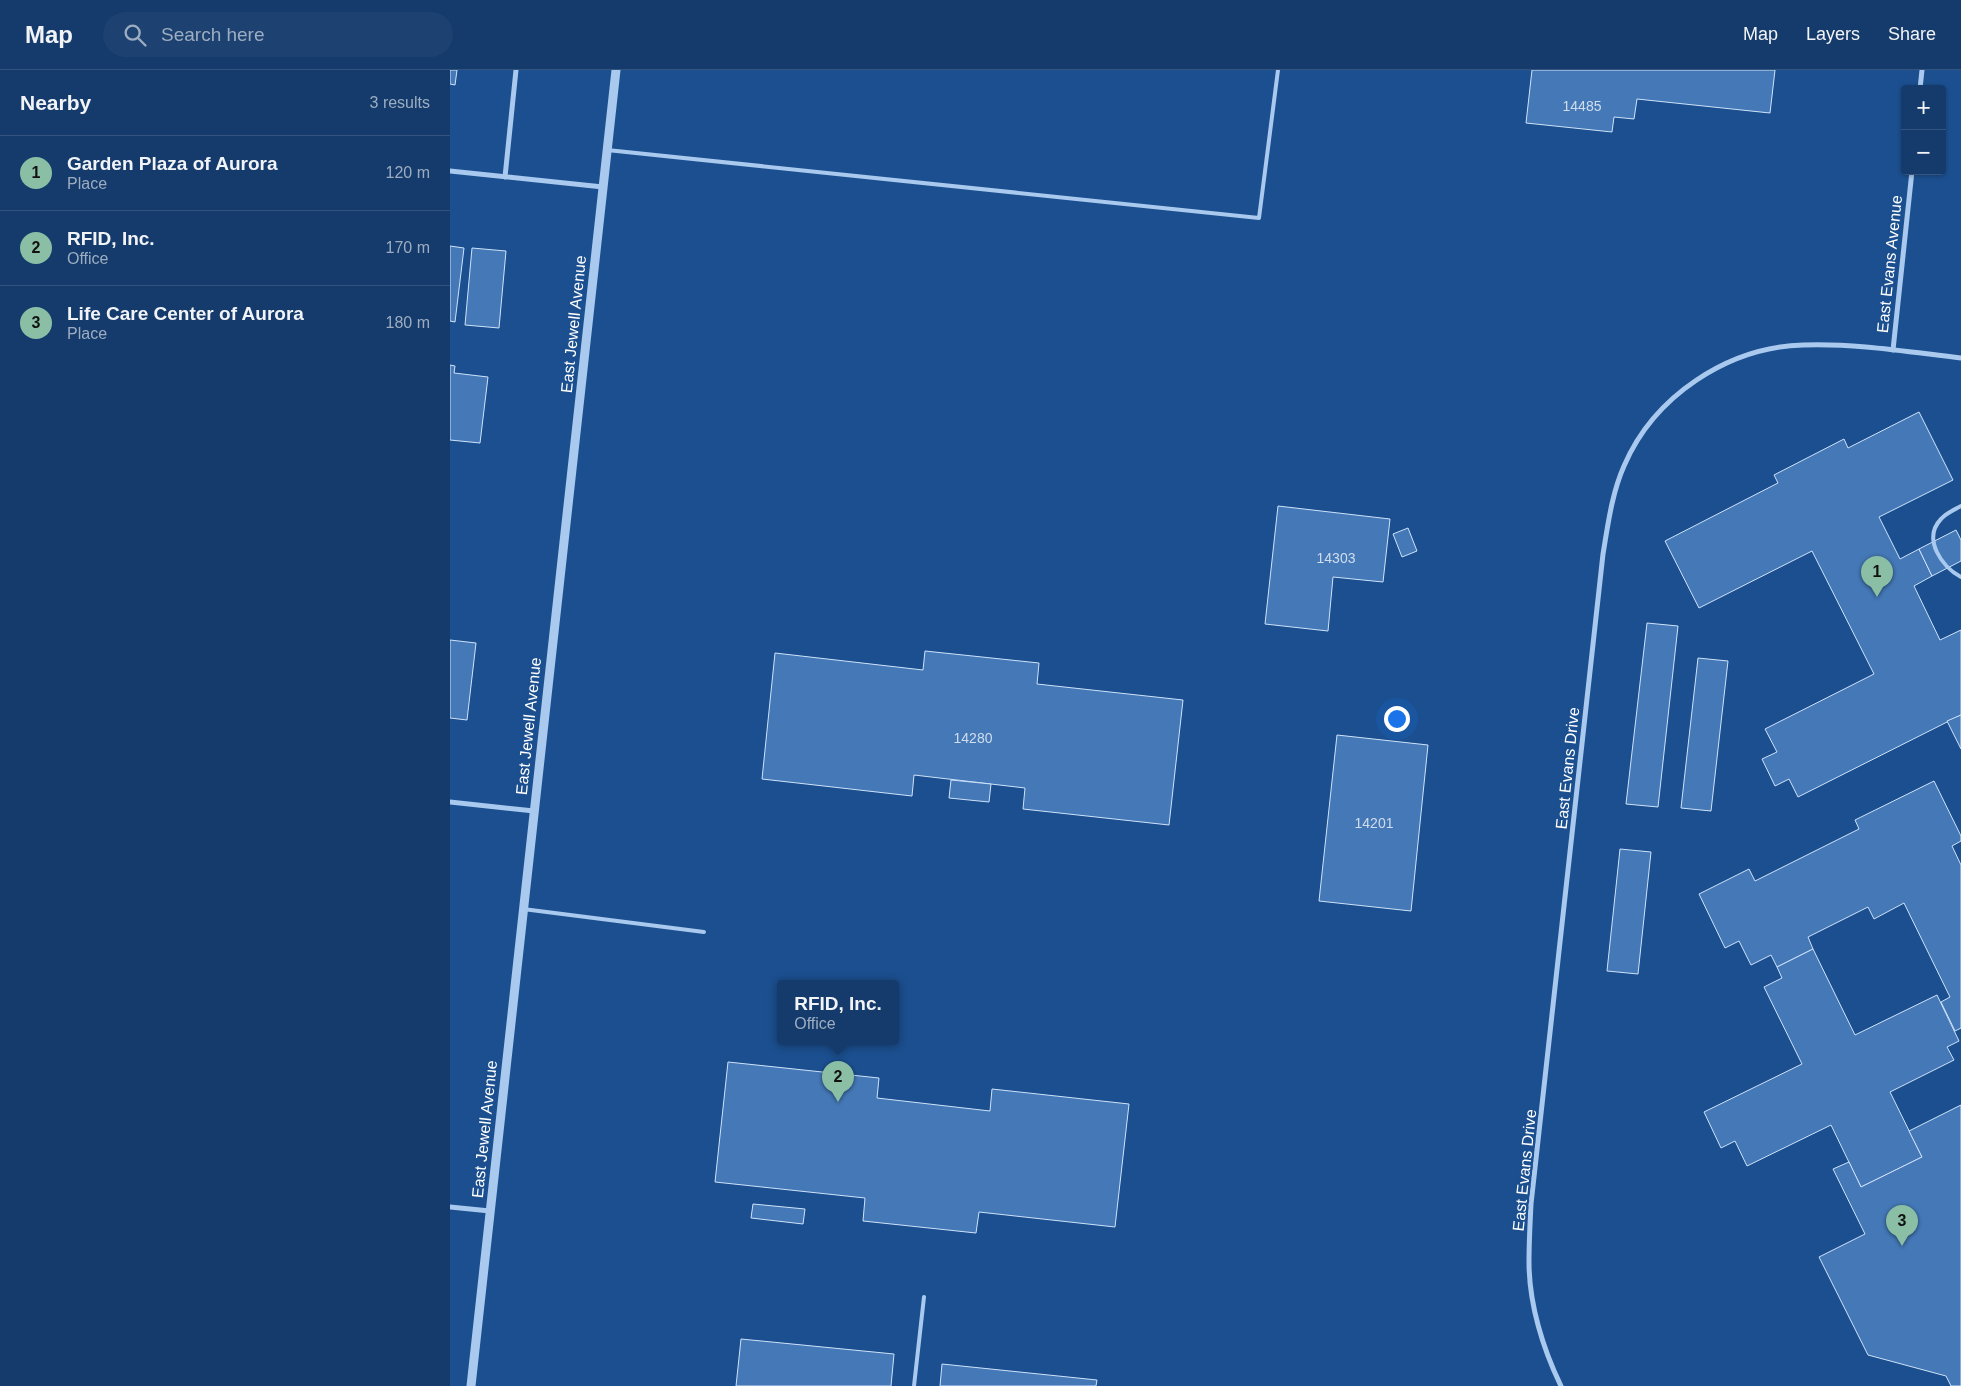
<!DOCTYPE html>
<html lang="en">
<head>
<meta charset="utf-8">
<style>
	:root { --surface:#143b6b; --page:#1d4271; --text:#f1f3f6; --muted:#9dadc1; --line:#33557e; --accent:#8abfa5 }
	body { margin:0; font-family:Arial,sans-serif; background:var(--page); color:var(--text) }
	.controls { position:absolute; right:15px; top:15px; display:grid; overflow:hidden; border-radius:5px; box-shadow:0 1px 4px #0004 }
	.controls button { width:45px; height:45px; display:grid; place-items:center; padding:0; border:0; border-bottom:1px solid var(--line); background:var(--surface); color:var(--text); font:25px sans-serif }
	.you { position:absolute; left:946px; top:648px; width:18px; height:18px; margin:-12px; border:4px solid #fff; border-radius:50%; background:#1a73e8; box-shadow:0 0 0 8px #1a73e833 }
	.badge { display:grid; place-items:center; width:32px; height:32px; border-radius:50%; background:var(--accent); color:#111; font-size:16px; font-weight:700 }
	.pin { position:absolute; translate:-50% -41px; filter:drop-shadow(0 1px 2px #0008) }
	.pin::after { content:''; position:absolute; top:26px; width:18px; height:15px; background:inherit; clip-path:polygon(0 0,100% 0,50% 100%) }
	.popup { position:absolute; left:327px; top:910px; width:122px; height:65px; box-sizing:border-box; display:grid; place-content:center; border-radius:5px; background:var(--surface); filter:drop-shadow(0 1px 4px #0005); font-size:16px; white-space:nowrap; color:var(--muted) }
	.popup b { font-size:19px; color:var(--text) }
	.popup::after { content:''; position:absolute; left:50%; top:100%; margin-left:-10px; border:10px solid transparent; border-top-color:var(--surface) }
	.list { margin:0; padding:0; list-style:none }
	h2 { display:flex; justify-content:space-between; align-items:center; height:65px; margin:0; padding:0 20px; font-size:21px }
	h2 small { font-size:16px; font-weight:400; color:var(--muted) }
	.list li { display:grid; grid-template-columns:32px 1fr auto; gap:15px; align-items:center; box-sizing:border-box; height:75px; padding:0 20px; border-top:1px solid var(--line) }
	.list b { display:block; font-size:19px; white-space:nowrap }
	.list p { margin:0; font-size:16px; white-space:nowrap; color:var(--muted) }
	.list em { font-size:16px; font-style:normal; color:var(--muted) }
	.icon { flex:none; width:28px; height:28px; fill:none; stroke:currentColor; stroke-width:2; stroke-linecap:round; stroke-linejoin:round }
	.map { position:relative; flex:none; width:1511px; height:1316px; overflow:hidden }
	header { display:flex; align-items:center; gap:30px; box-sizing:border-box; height:70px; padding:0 25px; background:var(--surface); border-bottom:1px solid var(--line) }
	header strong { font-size:24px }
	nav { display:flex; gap:28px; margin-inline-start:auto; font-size:18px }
	.search { width:350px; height:45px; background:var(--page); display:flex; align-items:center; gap:12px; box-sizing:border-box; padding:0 18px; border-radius:28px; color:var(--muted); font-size:19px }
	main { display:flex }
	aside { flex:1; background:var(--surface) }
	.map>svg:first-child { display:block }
</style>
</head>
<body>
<header>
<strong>Map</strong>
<div class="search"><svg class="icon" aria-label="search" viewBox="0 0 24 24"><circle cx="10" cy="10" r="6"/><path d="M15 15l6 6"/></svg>Search here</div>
<nav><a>Map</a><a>Layers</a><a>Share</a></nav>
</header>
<main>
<aside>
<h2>Nearby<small>3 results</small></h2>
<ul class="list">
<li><span class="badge">1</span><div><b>Garden Plaza of Aurora</b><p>Place</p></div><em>120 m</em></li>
<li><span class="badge">2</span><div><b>RFID, Inc.</b><p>Office</p></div><em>170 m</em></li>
<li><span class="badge">3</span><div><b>Life Care Center of Aurora</b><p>Place</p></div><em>180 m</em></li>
</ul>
</aside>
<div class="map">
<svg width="1511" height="1316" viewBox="0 0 1511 1316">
	<rect width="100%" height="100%" fill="#1b4f8f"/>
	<!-- building -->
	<g fill="#4478b7" stroke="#cfe3fa">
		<path d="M0,0H7L5,15L0,14Z"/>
		<path d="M1082,0H1325L1320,43L1187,29L1184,49L1164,47L1162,62L1076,53Z"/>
		<path d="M0,176L14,178L5,252L0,251Z"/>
		<path d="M22,178L56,181L49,258L15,255Z"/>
		<path d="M0,295L5,296L4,303L38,307L30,373L0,370Z"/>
		<path d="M1469,342L1503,410L1429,447L1450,489L1469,479L1482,506L1464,516L1490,570L1511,560V645L1348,727L1339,709L1325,716L1312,689L1327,682L1315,659L1424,604L1362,481L1249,538L1215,471L1328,413L1324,405L1394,369L1398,378Z"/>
		<path d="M828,436L940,449L933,512L883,507L878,561L815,554Z"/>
		<path d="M958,458L967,481L952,487L943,464Z"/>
		<path d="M1506,460L1511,470V491L1482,506L1469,479Z"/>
		<path d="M1197,553L1228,556L1208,737L1176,734Z"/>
		<path d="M0,570L26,573L17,650L0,648Z"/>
		<path d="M475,581L589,593L587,614L733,630L719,755L573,739L575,718L541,714L464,705L462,726L312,709L325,583L473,600Z"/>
		<path d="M1248,588L1278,591L1261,741L1231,738Z"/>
		<path d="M1511,645V679L1497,651Z"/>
		<path d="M887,665L978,675L961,841L869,831Z"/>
		<path d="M501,710L541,714L539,732L499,728Z"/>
		<path d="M1484,711L1511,766V771L1502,776L1511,795V958L1505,961L1491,932L1500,927L1454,833L1424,849L1418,837L1358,867L1363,879L1327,897L1321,885L1301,895L1289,871L1275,878L1249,824L1299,799L1305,811L1409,759L1405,750Z"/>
		<path d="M1170,779L1201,782L1188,904L1157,901Z"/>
		<path d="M1363,879L1405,965L1487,925L1509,971L1497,977L1504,990L1440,1022L1472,1087L1411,1117L1381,1055L1297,1096L1285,1071L1271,1078L1254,1042L1352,994L1314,917L1332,908L1327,897Z"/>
		<path d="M278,992L429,1008L427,1028L540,1041L542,1019L679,1034L665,1157L529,1142L526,1163L413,1151L415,1128L265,1112Z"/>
		<path d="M1511,1035V1316H1501L1496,1306L1418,1285L1369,1187L1415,1164L1383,1099L1399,1092L1411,1117L1472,1087L1459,1061Z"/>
		<path d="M303,1134L355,1139L353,1154L301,1148Z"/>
		<path d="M291,1269L444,1284L441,1316H286Z"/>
		<path d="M492,1294L647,1310L646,1316H490Z"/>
	</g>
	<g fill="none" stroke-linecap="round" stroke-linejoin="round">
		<!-- service -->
		<g stroke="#a9c9ee" stroke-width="4">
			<path d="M157,80L809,148L828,0"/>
			<path d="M1511,436C1504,440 1496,443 1491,449C1472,469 1492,497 1511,507"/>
			<path d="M73,839L254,862"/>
			<path d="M464,1316L474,1227"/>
		</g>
		<!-- minor -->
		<g stroke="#a9c9ee" stroke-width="5">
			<path d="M1470,19L1472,0"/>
			<path d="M0,101L153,117"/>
			<path d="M55,107L66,0"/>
			<path d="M1443,280L1462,101"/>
			<path d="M0,732L84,741"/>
			<path d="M0,1137L40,1141"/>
			<path d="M1111,1316C1093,1279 1079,1234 1079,1192C1079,1173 1080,1153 1081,1134L1153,484C1158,454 1162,423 1174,396C1204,326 1278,277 1353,275C1405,273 1459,282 1511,288"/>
		</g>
		<!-- tertiary -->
		<path stroke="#a9c9ee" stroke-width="9" d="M21,1316L166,0"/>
	</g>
	<g text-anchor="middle" stroke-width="4.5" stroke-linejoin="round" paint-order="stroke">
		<!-- number labels -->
		<g font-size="14" fill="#d0dded">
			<text x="1132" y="41">14485</text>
			<text x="886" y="493">14303</text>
			<text x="523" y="673">14280</text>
			<text x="924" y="758">14201</text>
		</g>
		<!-- street labels -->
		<g font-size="16" fill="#fff" stroke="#1b4f8f">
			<text transform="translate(1439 194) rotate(-84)" y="6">East Evans Avenue</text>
			<text transform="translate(123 254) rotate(-84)" y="6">East Jewell Avenue</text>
			<text transform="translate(78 656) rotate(-84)" y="6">East Jewell Avenue</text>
			<text transform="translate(1117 698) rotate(-84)" y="6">East Evans Drive</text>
			<text transform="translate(34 1059) rotate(-84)" y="6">East Jewell Avenue</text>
			<text transform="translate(1074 1100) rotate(-84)" y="6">East Evans Drive</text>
		</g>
	</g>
</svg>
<div class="controls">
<button>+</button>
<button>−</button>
</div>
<div class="you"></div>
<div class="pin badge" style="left:1427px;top:527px">1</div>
<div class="pin badge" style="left:388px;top:1032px">2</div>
<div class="popup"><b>RFID, Inc.</b>Office</div>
<div class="pin badge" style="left:1452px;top:1176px">3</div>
</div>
</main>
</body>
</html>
